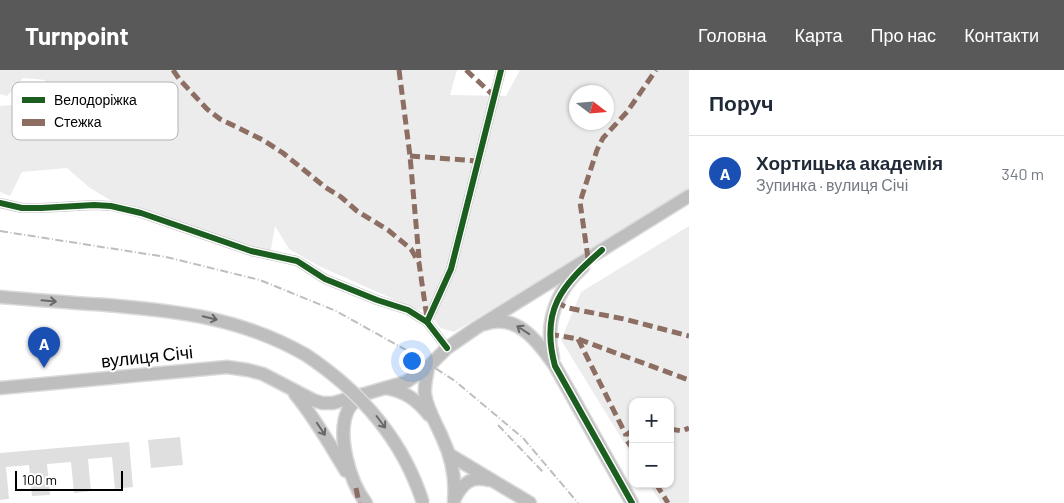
<!DOCTYPE html>
<html lang="uk">
<head>
<meta charset="utf-8">
<style>
	:root { --surface:#fff; --page:#f2f2f3; --text:#1f2937; --muted:#747a83; --line:#e0e1e3; --accent:#595959 }
	body { margin:0; font-family:Barlow,sans-serif; background:var(--page); color:var(--text) }
	.controls { position:absolute; right:15px; bottom:15px; display:grid; overflow:hidden; border-radius:10px; box-shadow:0 1px 4px #0004 }
	.controls button { width:45px; height:45px; display:grid; place-items:center; padding:0; border:0; border-bottom:1px solid var(--line); background:var(--surface); color:var(--text); font:25px sans-serif }
	.compass { position:absolute; left:569px; top:15px; width:45px; height:45px; border-radius:50%; background:var(--surface); box-shadow:0 1px 4px #0004; rotate:106deg }
	.scale { position:absolute; left:15px; bottom:12px; width:108px; box-sizing:border-box; padding-left:5px; border:2px solid #000; border-top:0; font-size:14px; line-height:18px; white-space:nowrap; color:#000; -webkit-text-stroke:4px #fff; paint-order:stroke }
	.you { position:absolute; left:411px; top:290px; width:18px; height:18px; margin:-12px; border:4px solid #fff; border-radius:50%; background:#1a73e8; box-shadow:0 0 0 8px #1a73e833 }
	.badge { display:grid; place-items:center; width:32px; height:32px; border-radius:50%; background:var(--accent); color:#fff; font-size:16px; font-weight:700 }
	.pin { position:absolute; translate:-50% -41px; filter:drop-shadow(0 1px 2px #0008) }
	.pin::after { content:''; position:absolute; top:26px; width:18px; height:15px; background:inherit; clip-path:polygon(0 0,100% 0,50% 100%) }
	.list { margin:0; padding:0; list-style:none }
	h2 { display:flex; justify-content:space-between; align-items:center; height:65px; margin:0; padding:0 20px; font-size:21px }
	h2 small { font-size:16px; font-weight:400; color:var(--muted) }
	.list li { display:grid; grid-template-columns:32px 1fr auto; gap:15px; align-items:center; box-sizing:border-box; height:75px; padding:0 20px; border-top:1px solid var(--line) }
	.list b { display:block; font-size:19px; white-space:nowrap }
	.list p { margin:0; font-size:16px; white-space:nowrap; color:var(--muted) }
	.list em { font-size:16px; font-style:normal; color:var(--muted) }
	.map { position:relative; flex:none; width:689px; height:433px; overflow:hidden }
	header { display:flex; align-items:center; gap:30px; box-sizing:border-box; height:70px; padding:0 25px; background:var(--accent); color:#fff }
	header strong { font-size:24px }
	nav { display:flex; gap:28px; margin-inline-start:auto; font-size:18px }
	main { display:flex }
	aside { flex:1; background:var(--surface) }
	.map>svg:first-child { display:block }
</style>
</head>
<body>
<header>
<strong>Turnpoint</strong>
<nav><a>Головна</a><a>Карта</a><a>Про нас</a><a>Контакти</a></nav>
</header>
<main>
<div class="map">
<svg width="689" height="433" viewBox="0 0 689 433">
	<rect width="100%" height="100%" fill="#fff"/>
	<!-- green -->
	<g fill="#ececec" fill-rule="evenodd">
		<path d="M0,0H457L450,25L506,26L520,0H689V119L454,262L440,258L429,242L413,238L319,196L289,179L275,156L270,185L127,140L90,118L67,98L22,102L10,126L0,122V36L34,33L45,10L23,8L7,26L0,24ZM576,22H606V52H576Z"/>
		<path d="M689,156V433H661L649,414H670V332H633V387L561,270L581,222Z"/>
	</g>
	<!-- building -->
	<g fill="#dfdfdf">
		<path d="M180,367L183,395L151,398L148,370Z"/>
		<path d="M129,372L133,417L115,419L112,387L88,389L91,421L74,423L71,392L47,394L50,425L32,426L29,395L6,397L9,429L0,430V383Z"/>
	</g>
	<g fill="none" stroke-linecap="round" stroke-linejoin="round">
		<defs>
			<g id="major">
				<path d="M0,227C36,230 71,233 107,235C178,241 242,248 306,285"/>
				<path d="M485,254C517,242 539,273 555,296L632,433"/>
				<path d="M553,288C544,254 556,220 583,197"/>
				<path d="M428,297C427,306 424,315 425,324C427,339 436,353 442,367C452,388 456,409 454,431"/>
				<path d="M0,318L227,297L248,300L263,304L313,330L322,333H333L406,312L428,297L447,278L476,258L689,126"/>
				<path d="M386,318C405,321 417,330 429,345"/>
				<path d="M295,324C315,348 330,375 346,401"/>
				<path d="M361,326C356,330 351,334 348,340C336,365 350,412 366,433"/>
				<path d="M450,385L530,433"/>
				<path d="M455,428C462,414 471,405 488,410"/>
			</g>
		</defs>
		<!-- major casing -->
		<use href="#major" stroke="#dbdbdb" stroke-width="15"/>
		<!-- minor -->
		<g stroke="#bebebe" stroke-width="10">
			<path d="M0,133L22,138H41L94,135L111,136L141,143L251,181L297,191L325,209L377,230L408,240L427,252L447,278"/>
			<path d="M427,252L451,199L501,0"/>
		</g>
		<!-- major -->
		<use href="#major" stroke="#bebebe" stroke-width="12"/>
		<!-- rail -->
		<g stroke="#bebebe" stroke-width="2" stroke-dasharray="8 2.5 1 2.5" stroke-linecap="butt">
			<path d="M0,161L166,187L260,210L336,241L415,285L455,311L523,368L578,433"/>
			<path d="M498,355L543,402"/>
		</g>
		<defs>
			<path id="major-bridge" d="M306,285C360,321 403,370 423,433"/>
		</defs>
		<!-- major-bridge casing -->
		<use href="#major-bridge" stroke="#dbdbdb" stroke-width="15" stroke-linecap="butt"/>
		<!-- major-bridge -->
		<use href="#major-bridge" stroke="#bebebe" stroke-width="12"/>
		<!-- quiet -->
		<g stroke="#8d6e63" stroke-width="5" stroke-dasharray="10 5" stroke-linecap="butt">
			<path d="M173,0L180,10L207,39L220,49L263,70L283,83L325,117L341,127L357,141L388,160L411,179L419,193L427,248"/>
			<path d="M399,0L410,86L419,188"/>
			<path d="M466,0L494,26"/>
			<path d="M410,86L478,91"/>
			<path d="M588,188L580,132L597,80L603,68L627,42L656,0"/>
			<path d="M556,232L568,238L624,249L689,266"/>
			<path d="M549,264L578,269L689,310"/>
			<path d="M578,269L626,365"/>
			<path d="M670,359L682,361L689,358"/>
			<path d="M633,360L626,365V369L633,379"/>
			<path d="M656,414L668,433"/>
			<path d="M356,418L359,433"/>
		</g>
		<defs>
			<g id="cycleway">
				<path d="M0,133L22,138H41L94,135L111,136L141,143L251,181L297,191L325,209L377,230L408,240L427,252L447,278"/>
				<path d="M602,180C561,216 540,240 555,296L632,433"/>
				<path d="M427,252L451,199L501,0"/>
			</g>
		</defs>
		<!-- cycleway casing -->
		<use href="#cycleway" stroke="#fff" stroke-width="9"/>
		<!-- cycleway -->
		<use href="#cycleway" stroke="#1b5e20" stroke-width="6"/>
	</g>
	<!-- one-way arrows -->
	<defs><path id="oneway-shaft" d="M-6 0H5M1.5-3L5.5 0L1.5 3" fill="none" stroke-width="1.6" stroke-linecap="round" stroke-linejoin="round" transform="scale(1.25)"/></defs>
	<g stroke="#686868">
		<use href="#oneway-shaft" transform="translate(49 231) rotate(5)"/>
		<use href="#oneway-shaft" transform="translate(210 248) rotate(13)"/>
		<use href="#oneway-shaft" transform="translate(523 260) rotate(-146)"/>
		<use href="#oneway-shaft" transform="translate(381 352) rotate(53)"/>
		<use href="#oneway-shaft" transform="translate(321 359) rotate(56)"/>
	</g>
	<g text-anchor="middle" stroke-width="4" stroke-linejoin="round" paint-order="stroke">
		<!-- street labels -->
		<g font-size="18" fill="#000" stroke="#fff">
			<text transform="translate(147 287) rotate(-6)" y="6">вулиця Січі</text>
		</g>
	</g>
	<!-- legend -->
	<rect x="12" y="12" width="166" height="58" rx="8" fill="#fff" stroke="#b2b2b2" stroke-width="1"/>
	<rect x="22" y="27" width="23" height="6" fill="#1b5e20"/>
	<rect x="22" y="49" width="23" height="7" fill="#8d6e63"/>
	<g font-size="14" fill="#000">
		<text x="54" y="35">Велодоріжка</text>
		<text x="54" y="57">Стежка</text>
	</g>
</svg>
<div class="controls">
<button>+</button>
<button>−</button>
</div>
<svg class="compass" viewBox="-18 -18 36 36"><path d="M0-13l5 13h-10z" fill="#e53935"/><path d="M0 13l5-13h-10z" fill="#747a83"/></svg>
<div class="scale">100 m</div>
<div class="you"></div>
<div class="pin badge" style="left:44px;top:298px;background:#1a4fb4">A</div>
</div>
<aside>
<h2>Поруч<small></small></h2>
<ul class="list">
<li><span class="badge" style="background:#1a4fb4">A</span><div><b>Хортицька академія</b><p>Зупинка · вулиця Січі</p></div><em>340 m</em></li>
</ul>
</aside>
</main>
</body>
</html>
